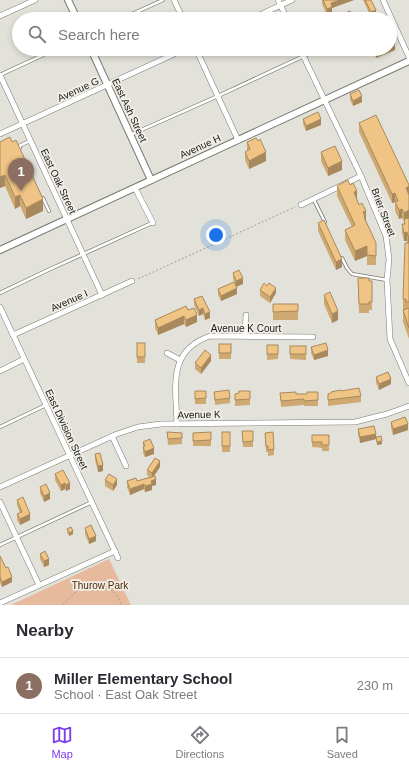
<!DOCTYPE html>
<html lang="en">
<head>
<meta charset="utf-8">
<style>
	:root { --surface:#fff; --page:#f2f2f3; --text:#2b2b33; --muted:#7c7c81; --line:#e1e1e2; --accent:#7c3aed }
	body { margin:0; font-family:Arial,sans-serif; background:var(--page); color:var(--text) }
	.you { position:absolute; left:216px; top:235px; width:14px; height:14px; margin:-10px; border:3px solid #fff; border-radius:50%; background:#1a73e8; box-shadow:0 0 0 6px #1a73e833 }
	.badge { display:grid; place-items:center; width:26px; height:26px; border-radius:50%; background:var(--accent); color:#fff; font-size:13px; font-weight:700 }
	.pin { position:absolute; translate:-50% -33px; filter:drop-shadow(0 1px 2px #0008) }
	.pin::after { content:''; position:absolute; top:21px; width:14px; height:12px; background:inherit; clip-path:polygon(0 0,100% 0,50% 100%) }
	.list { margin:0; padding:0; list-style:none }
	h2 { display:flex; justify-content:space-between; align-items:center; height:52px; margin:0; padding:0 16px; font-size:17px }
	h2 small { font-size:13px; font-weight:400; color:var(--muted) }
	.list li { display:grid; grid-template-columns:26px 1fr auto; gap:12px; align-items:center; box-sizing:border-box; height:56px; padding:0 16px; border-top:1px solid var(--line) }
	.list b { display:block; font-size:15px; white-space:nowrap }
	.list p { margin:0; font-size:13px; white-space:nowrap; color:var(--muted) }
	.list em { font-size:13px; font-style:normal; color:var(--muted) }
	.icon { flex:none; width:22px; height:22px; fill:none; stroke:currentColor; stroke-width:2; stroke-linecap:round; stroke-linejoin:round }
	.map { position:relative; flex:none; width:409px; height:605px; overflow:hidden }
	.search { position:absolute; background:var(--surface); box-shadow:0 2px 6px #0003; left:12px; right:12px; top:12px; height:44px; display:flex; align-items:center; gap:10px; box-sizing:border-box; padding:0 14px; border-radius:22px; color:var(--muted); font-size:15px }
	.sheet { height:108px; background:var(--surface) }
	nav { display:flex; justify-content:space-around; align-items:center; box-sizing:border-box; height:56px; border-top:1px solid var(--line); background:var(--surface); font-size:11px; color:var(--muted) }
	nav a { display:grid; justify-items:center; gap:2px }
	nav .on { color:var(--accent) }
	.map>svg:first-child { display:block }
</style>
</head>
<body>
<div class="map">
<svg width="409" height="605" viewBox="0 0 409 605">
	<rect width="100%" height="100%" fill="#e3e2da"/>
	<!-- green -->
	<path fill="#e7ba9d" d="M109,559L131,605H11Z"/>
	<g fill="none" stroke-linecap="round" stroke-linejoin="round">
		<defs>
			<g id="service">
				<path d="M121,19L163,0"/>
				<path d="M384,19L390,16"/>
				<path d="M0,75L56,49"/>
				<path d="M130,135L218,96L319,49"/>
				<path d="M20,148L19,146L30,141"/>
				<path d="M43,198L49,211"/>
				<path d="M314,200L325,222"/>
				<path d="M342,258L347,268L352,274L387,280"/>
				<path d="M0,293L48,270L152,223"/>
				<path d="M0,427L46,405"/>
				<path d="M0,545L92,502"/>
			</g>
			<g id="minor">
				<path d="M174,0L183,19"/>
				<path d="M278,0L287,19"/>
				<path d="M383,0L409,57"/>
				<path d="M0,16L35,0"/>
				<path d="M251,19L292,0"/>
				<path d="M196,49L238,140"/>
				<path d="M300,49L361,176L386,236L389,259L387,280L390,339L409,383"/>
				<path d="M0,75L102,295"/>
				<path d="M0,134L185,49"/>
				<path d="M135,188L153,223"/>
				<path d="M301,205L361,176"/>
				<path d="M0,307L118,558"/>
				<path d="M13,335L132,281"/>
				<path d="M245,336L246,315"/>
				<path d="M167,353L180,360"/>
				<path d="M0,371L24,359"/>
				<path d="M177,424C176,386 167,351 210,336L313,337"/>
				<path d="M112,436L126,466"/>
				<path d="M0,487L117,434L138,427L161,424L355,422L387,414L409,406"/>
				<path d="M0,502L39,585"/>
				<path d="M0,603L115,551"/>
			</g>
			<g id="tertiary">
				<path d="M68,0L77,19"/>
				<path d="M91,49L151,180"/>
				<path d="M0,250L409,61"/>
			</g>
		</defs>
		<!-- service casing -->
		<use href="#service" stroke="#7b7a73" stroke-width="4"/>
		<!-- minor casing -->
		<use href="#minor" stroke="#7b7a73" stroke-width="6"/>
		<!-- tertiary casing -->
		<use href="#tertiary" stroke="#7b7a73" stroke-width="8"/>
		<!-- path -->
		<g stroke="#9e9d97" stroke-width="1" stroke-dasharray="2 2" stroke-linecap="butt">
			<path d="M138,279L295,207"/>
			<path d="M63,605C69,599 75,591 83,588C98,580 118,588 121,605"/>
		</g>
		<!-- service -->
		<use href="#service" stroke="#fff" stroke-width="2.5"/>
		<!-- minor -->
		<use href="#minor" stroke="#fff" stroke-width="5"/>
		<!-- tertiary -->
		<use href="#tertiary" stroke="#fff" stroke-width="6"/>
	</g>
	<!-- wall -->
	<g fill="#cea972">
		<path d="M322,0H354L332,8V12L327,15L322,4Z"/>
		<path d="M363,0H371L376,15L371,17Z"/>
		<path d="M374,49H390L395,50L376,58L374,52Z"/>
		<path d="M350,94L362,102L353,106L350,100Z"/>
		<path d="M303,119L321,125L306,131L303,124Z"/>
		<path d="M359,123L409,185V339L403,322V299L407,243V241H404L402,233V224H404V221L402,218L399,219L395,211V202L392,203L359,132Z"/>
		<path d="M0,142L43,211L26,219L20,206L15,209L5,186L0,188Z"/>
		<path d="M247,142L266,161L249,169L245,160V152L247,151Z"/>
		<path d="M321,152L342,170L328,176L321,161Z"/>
		<path d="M337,186L357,199L365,221L376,243V265H367V256L355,261L345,240V230L352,227L337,196Z"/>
		<path d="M318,223L342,267L336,270L318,231Z"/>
		<path d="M233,273L243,284L236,286L237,294L221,301L218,295V289L234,282L233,278Z"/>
		<path d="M358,278L369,281H372V310H369V313H359Z"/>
		<path d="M260,290L276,293L270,303L260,296Z"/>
		<path d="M324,295L338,320L332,323L324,304Z"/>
		<path d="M202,296L210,318L205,320L203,314L199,316L194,305V299Z"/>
		<rect x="273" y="304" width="25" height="16"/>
		<path d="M188,310L197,322L186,327L184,324L158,335L155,328V320Z"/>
		<rect x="137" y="343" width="8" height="20"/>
		<rect x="219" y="344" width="12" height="15"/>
		<path d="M267,345H278V359L267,360Z"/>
		<path d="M290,346H306V360L290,359Z"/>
		<path d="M311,347L328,356L314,360L311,353Z"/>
		<path d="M211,361L201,374L195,369V363Z"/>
		<path d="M376,377L391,384L379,390L376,383Z"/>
		<rect x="195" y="391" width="11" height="13"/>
		<path d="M250,391V405L235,406V394L239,393Z"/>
		<path d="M341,391L361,396V402L328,406V394Z"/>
		<path d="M214,392L230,398V403L215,405Z"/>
		<path d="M318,392V406H304V405L281,407L280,393L296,394H307Z"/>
		<path d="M391,422L408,430L393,435L391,428Z"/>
		<path d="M358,429L376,437L382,444L377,445L376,439L360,443L358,435Z"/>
		<path d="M242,431L253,441V447H243Z"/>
		<path d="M167,432L182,433V444L168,445Z"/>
		<path d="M211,432V446H193V433Z"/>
		<rect x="222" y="432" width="8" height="20"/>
		<path d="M265,433L274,449V455L268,456V452H266Z"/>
		<path d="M312,435H329V451H322V448L312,447Z"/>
		<path d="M143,442L154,454L145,457L143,453Z"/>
		<path d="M95,454L103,471L98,472L95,460Z"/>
		<path d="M160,467L153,477L156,485L152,486V490L145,492L144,489L130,495L127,487V481H137L150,477L147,475V470Z"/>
		<path d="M55,474L70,489L66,491L65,489L61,491L55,480Z"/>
		<path d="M105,480L117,485L113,491L105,486Z"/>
		<path d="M40,487L50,499L44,502L40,493Z"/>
		<path d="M17,500L30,520L20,525L17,520V514L20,513L17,505Z"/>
		<path d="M85,528L96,541L89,544L85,534Z"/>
		<path d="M67,529L73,534L69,536L67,532Z"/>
		<path d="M40,554L49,565L44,567L40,559Z"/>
		<path d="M0,556L12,582L2,587L0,583Z"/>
	</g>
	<!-- shaded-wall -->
	<g fill="#a8895d">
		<path d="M340,0H354L332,8V12L327,15V9L331,3Z"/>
		<path d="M376,10V15L371,17V12Z"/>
		<path d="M395,44V50L376,58V53L384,49H390V47Z"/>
		<path d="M362,96V102L353,106V101Z"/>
		<path d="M321,119V125L306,131V126Z"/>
		<path d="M266,152V161L249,169V161Z"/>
		<path d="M342,161V170L328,176V168Z"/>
		<path d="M5,175V186L0,188V177Z"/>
		<path d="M409,186V195L406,188Z"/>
		<path d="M357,191V200L354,192Z"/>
		<path d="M395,193V202L392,203V194Z"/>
		<path d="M20,195V206L15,209V197Z"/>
		<path d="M43,199V211L26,219V208Z"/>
		<path d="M402,209V218L399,219V210Z"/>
		<path d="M409,210V219L404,221V213Z"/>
		<path d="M366,211V221H365L363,212Z"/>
		<path d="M407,232V241H404V233Z"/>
		<rect x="408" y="236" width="1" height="9"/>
		<path d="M367,246V256L355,261V251Z"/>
		<path d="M342,259V267L336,270V262Z"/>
		<path d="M243,278V284L236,287V281Z"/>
		<path d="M237,288V294L221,301V296Z"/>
		<path d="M276,288V293L270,303V297Z"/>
		<path d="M203,308V314L199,316V310Z"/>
		<path d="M338,311V320L332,323V314Z"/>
		<path d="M210,312V318L205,320V314Z"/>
		<path d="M197,315V322L186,327V320Z"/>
		<path d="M184,316V324L158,335V328Z"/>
		<path d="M328,350V356L314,360V355Z"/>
		<path d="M211,355V361L201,374V368Z"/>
		<path d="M391,379V384L379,390V384Z"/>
		<path d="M408,424V430L393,435V429Z"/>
		<path d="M376,434V439L360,443V437Z"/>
		<path d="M382,441V444L377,445V442Z"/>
		<path d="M154,448V454L145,457V452Z"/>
		<path d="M160,461V467L152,479V473Z"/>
		<path d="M103,465V471L98,472V466Z"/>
		<path d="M117,479V485L113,491V485Z"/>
		<path d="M156,479V485L152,486V490L145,492V486L151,481Z"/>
		<path d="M65,483V489L61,491V485Z"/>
		<path d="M70,483V489L66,491V485Z"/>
		<path d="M144,484V489L130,495V489Z"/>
		<path d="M50,493V499L44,502V496Z"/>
		<path d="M30,514V520L20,525V519Z"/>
		<path d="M73,531V534L69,536V533Z"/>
		<path d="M96,536V541L89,544V539Z"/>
		<path d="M49,559V565L44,567V561Z"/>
		<path d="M12,577V582L2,587V582Z"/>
	</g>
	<!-- building -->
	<g fill="#f0c485" stroke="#a8895d">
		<path d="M323,0H340L331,3L332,7L327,9Z"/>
		<path d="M365,0H371L376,10L371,12Z"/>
		<path d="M350,11L353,19H345L343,14Z"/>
		<path d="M393,38L395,44L390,47V39Z"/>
		<path d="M375,49H384L376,53Z"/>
		<path d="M359,90L362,96L353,101L350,94Z"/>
		<path d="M318,112L321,119L306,126L303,119Z"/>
		<path d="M376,115L409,185V186L406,188L409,195V210L404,213L402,209L399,210L395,202L398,201L395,193L392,194L359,123Z"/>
		<path d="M10,137L12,142L16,140L43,199L26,208L20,195L15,197L5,175L0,177V142Z"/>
		<path d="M256,138L258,141L260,139L266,152L249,161L245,152L250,149L247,142Z"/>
		<path d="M335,146L342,161L328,168L321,152Z"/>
		<path d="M348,180L350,185L353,183L357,191L354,192L359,205L362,203L366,211L363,212L365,216L364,217L376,243V256L367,255V246L355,251L345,230L355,225L337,186Z"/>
		<path d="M409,218V236H408L407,232L404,233L402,224H405L404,219Z"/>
		<path d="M324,220L342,259L336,262L318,223Z"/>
		<path d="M405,243H409V302H406V299H403Z"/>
		<path d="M239,270L243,278L236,281L233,273Z"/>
		<path d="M358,278H369V281H372V302H369V304H359Z"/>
		<path d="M234,282L237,288L221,296L218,289Z"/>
		<path d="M264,283L267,286L269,283L276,288L270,297L260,290Z"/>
		<path d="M330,292L338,311L332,314L324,295Z"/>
		<path d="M202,296L210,312L205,314L203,308L199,310L194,299Z"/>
		<path d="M273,304H298V311L273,312Z"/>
		<path d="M186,306L188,310L194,308L197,315L186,320L184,316L158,328L155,320Z"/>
		<path d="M409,308V328L403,310Z"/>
		<rect x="137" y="343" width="8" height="14"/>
		<path d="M326,343L328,350L314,355L311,347Z"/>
		<rect x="219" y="344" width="12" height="9"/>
		<rect x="267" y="345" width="11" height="9"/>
		<rect x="290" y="346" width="16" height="8"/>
		<path d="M205,350L211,355L201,368L195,363Z"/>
		<path d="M388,372L391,379L379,384L376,377Z"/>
		<path d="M359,388L361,396L328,400V394L331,393V392L341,390V391Z"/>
		<path d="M229,390L230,398L215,400L214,392Z"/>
		<path d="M195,391H206V398L195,399Z"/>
		<path d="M239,391H250V399L235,400V394L239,393Z"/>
		<path d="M296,392V394H307V392H318V400L304,401V399L281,401L280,393Z"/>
		<path d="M405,417L408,424L393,429L391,422Z"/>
		<path d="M374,426L376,434L360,437L358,429Z"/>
		<path d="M242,431H253V441L243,442Z"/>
		<path d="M167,432L182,433V438L168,439Z"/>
		<path d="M211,432V440L193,441V433Z"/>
		<rect x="222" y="432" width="8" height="14"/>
		<path d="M273,432L274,449L268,450V446H266L265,433Z"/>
		<path d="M312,435H329V445H322V442H312Z"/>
		<path d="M381,436L382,441L377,442L376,437Z"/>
		<path d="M150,439L154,448L145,452L143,447L145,446L143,442Z"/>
		<path d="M100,453L103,465L98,466L95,454Z"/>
		<path d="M155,458L160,461L152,473L147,470Z"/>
		<path d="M63,470L70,483L66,485L65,483L61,485L55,474Z"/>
		<path d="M109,474L117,479L113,485L105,480Z"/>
		<path d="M155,476L156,479L151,481L152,484L145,486L144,484L130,489L127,481L136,478L137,481Z"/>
		<path d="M46,484L50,493L44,496L40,487Z"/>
		<path d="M23,497L30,514L20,519L17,514L22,512L17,500Z"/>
		<path d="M91,525L96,536L89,539L85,528Z"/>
		<path d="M71,527L73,531L69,533L67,529Z"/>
		<path d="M45,551L49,559L44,561L40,554Z"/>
		<path d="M0,556L6,568L8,567L12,577L2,582L0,577Z"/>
	</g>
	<g text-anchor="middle" stroke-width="3.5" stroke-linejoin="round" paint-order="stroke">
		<!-- street labels -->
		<g font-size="10" fill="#191816" stroke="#f1efe8">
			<text transform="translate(78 89) rotate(-25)" y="4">Avenue G</text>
			<text transform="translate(130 110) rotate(65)" y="4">East Ash Street</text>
			<text transform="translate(200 146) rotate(-25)" y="4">Avenue H</text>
			<text transform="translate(59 181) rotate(65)" y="4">East Oak Street</text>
			<text transform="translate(384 212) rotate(69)" y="4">Brier Street</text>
			<text transform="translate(69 300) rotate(-24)" y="4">Avenue I</text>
			<text x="246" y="332">Avenue K Court</text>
			<text transform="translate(199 414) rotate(-1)" y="4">Avenue K</text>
			<text transform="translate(67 429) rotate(65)" y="4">East Division Street</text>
		</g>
		<!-- park labels -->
		<g font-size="10" fill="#532a09" stroke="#f1efe8">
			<text x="100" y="589">Thurow Park</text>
		</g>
	</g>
</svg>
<div class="you"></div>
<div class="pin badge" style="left:21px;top:191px;background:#8d6e63">1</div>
<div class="search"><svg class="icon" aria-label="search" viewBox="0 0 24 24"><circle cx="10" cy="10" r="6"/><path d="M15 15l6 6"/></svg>Search here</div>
</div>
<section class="sheet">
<h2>Nearby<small></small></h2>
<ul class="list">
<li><span class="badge" style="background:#8d6e63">1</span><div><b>Miller Elementary School</b><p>School · East Oak Street</p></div><em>230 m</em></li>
</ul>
</section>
<nav>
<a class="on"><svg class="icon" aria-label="map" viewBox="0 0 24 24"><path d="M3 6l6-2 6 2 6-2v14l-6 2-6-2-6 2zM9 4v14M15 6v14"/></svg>Map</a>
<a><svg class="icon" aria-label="directions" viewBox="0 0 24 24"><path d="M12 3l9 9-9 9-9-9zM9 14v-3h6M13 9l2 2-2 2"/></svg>Directions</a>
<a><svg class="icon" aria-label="saved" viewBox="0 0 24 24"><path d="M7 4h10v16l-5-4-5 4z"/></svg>Saved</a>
</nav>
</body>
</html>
